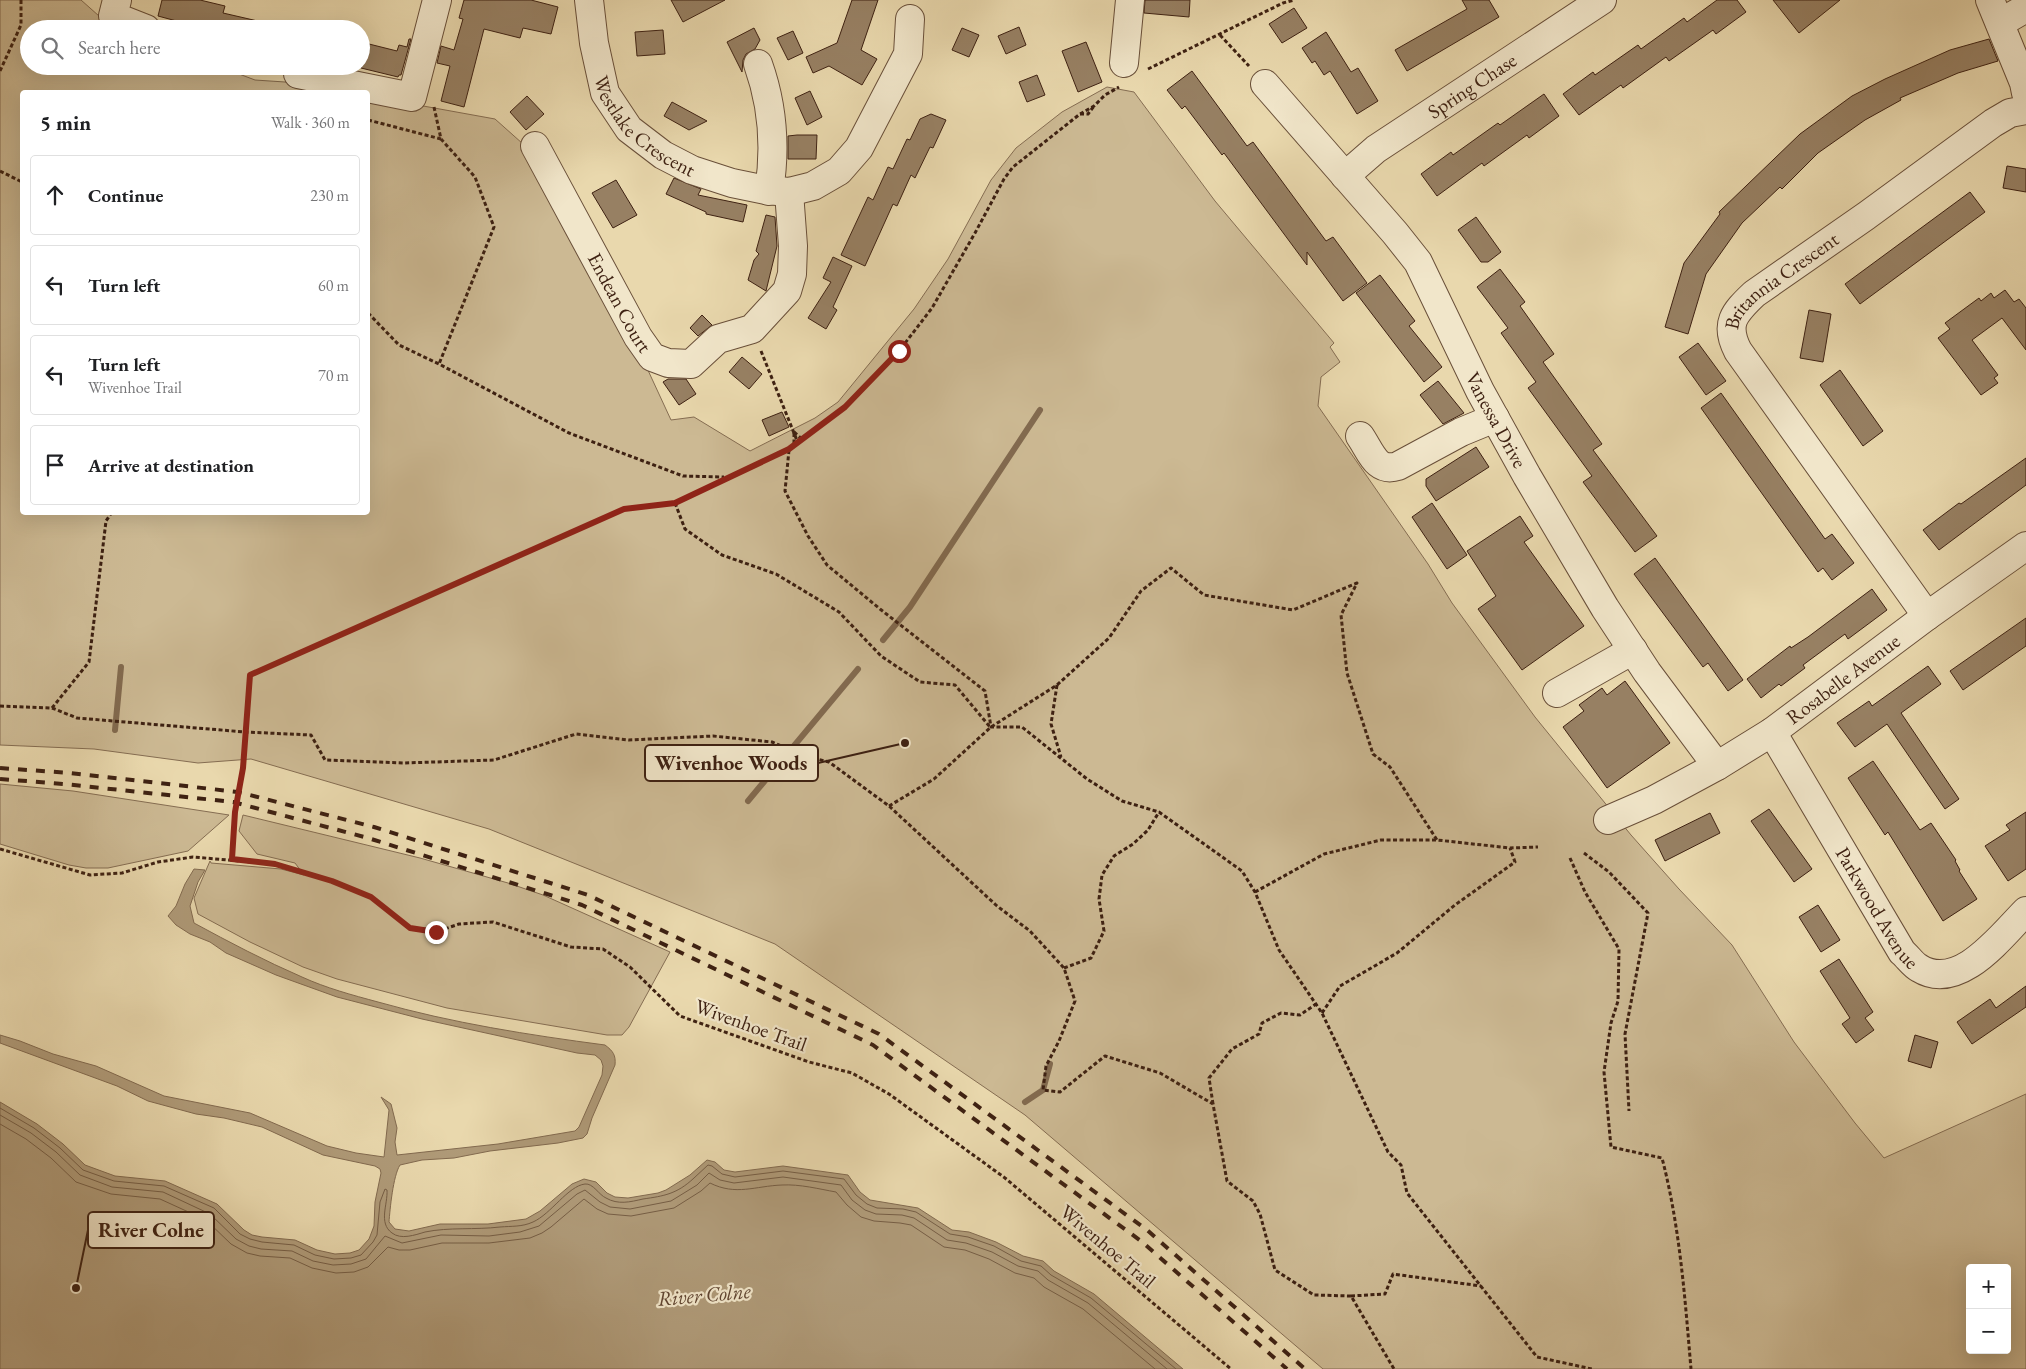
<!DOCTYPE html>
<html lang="en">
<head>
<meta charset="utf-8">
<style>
	:root { --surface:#fff; --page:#f6f6f6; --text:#202124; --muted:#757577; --line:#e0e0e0 }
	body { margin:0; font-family:"EB Garamond",serif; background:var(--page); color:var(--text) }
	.controls { position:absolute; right:15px; bottom:15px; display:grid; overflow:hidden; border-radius:5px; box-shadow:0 5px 20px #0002 }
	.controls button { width:45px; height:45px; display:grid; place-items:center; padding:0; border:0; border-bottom:1px solid var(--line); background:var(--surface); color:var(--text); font:25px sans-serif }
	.stop { position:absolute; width:15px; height:15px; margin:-11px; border:4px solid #8f2418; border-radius:50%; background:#fff }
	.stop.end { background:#8f2418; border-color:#fff; box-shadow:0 1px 5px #0008 }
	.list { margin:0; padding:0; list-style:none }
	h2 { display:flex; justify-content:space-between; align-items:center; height:65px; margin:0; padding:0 20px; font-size:21px }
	h2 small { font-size:16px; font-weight:400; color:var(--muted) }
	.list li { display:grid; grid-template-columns:32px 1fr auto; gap:15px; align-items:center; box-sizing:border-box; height:80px; margin:0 10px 10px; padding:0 10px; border:1px solid var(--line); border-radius:5px }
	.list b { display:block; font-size:19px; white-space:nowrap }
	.list p { margin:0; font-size:16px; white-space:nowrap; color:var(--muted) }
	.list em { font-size:16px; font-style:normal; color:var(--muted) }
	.icon { flex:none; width:28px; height:28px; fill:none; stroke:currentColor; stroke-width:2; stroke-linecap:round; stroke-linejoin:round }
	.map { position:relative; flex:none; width:2026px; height:1369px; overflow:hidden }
	.search { position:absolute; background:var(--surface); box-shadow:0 5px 20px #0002; left:20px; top:20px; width:350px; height:55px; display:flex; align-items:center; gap:12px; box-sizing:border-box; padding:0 18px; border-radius:28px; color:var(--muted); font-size:19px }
	.panel { position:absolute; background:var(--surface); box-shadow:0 5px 20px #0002; left:20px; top:90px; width:350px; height:425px; border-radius:5px }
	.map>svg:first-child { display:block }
</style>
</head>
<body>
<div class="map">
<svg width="2026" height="1369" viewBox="0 0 2026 1369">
	<rect width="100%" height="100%" fill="#e9d8ad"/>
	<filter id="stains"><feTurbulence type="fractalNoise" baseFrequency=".004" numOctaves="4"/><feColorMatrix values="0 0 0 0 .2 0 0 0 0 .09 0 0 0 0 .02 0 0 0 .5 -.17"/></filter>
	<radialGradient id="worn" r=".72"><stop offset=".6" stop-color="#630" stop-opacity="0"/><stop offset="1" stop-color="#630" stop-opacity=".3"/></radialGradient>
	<!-- green -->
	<g fill="#ccb993" stroke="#856d52" fill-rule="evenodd">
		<path d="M0,0H81L108,24L121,29H29V66H218L255,80L300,83L349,92H22V512H368V96L495,119L532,152L640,353L671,420L694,417L750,451L815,418L838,402L914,309L948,259L991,180L1016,148L1062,112L1107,87L1134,92L1215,201L1334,343L1330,347L1340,362L1321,377L1318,406L1428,564L1452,603L1535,717L1631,835L1679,889L1732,945L1794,1042L1855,1123L1884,1158L2026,1094V1369H1323L1025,1115L775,944L489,829L251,759L198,763L94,749L0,745ZM1970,1268H2007V1350H1970Z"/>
		<path d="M0,784L73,791L229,815L188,851L108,868H86L69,865L0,844Z"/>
		<path d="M243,815L420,858L508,883L543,895L670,952L629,1027L622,1035H607L447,1008L337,979L303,967L250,942L198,914L194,898L210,861L211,863L281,869L304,875L295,863L257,854L239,831Z"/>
	</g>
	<!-- water -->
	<path fill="#af9a78" stroke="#826a4f" d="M194,869L205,870L198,882L190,906L194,923C229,942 265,961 302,977C326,988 352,995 378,1002C452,1023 529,1035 605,1045C613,1051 616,1055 615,1065L592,1118L587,1134L583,1138L558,1143L490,1151L454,1158L422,1160L400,1165C393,1176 390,1209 389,1222L395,1229L409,1231L440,1224H488L526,1219L540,1211L572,1184L584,1179L596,1182L607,1193L615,1197L628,1198L658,1193L666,1190L690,1175L707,1160L715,1162L724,1170L735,1172L783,1166L848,1175L860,1192L870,1200L918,1208L952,1230L969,1232L996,1242L1023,1256L1043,1261L1054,1271L1094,1294L1183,1369H0V1102L37,1124L63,1144L85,1165L115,1176L165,1181L217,1204L244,1230L252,1235L262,1237L295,1240L317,1250L335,1254L350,1253L359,1250L369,1239L374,1226L375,1202L381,1173L380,1169L375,1166L323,1155L262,1127L224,1118L196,1114L148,1101L117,1086L0,1043V1035L20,1041L53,1054L96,1066L164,1096L250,1113L327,1146L356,1153L384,1157L389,1110L381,1097L391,1104L397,1128L395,1142L397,1155L498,1144L575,1131L579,1127L602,1075L603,1066L601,1060L595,1055L577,1053L422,1019L337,997L276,975L226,953L210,942L190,934L176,925L168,916L176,906L185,884Z"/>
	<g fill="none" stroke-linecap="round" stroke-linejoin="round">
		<!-- shore -->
		<g stroke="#765e45" stroke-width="1">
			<path d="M0,1108L34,1128L60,1148L83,1170L114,1181L164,1186L214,1208L240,1234L250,1239L262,1242L294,1245L315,1255L334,1259L351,1258L361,1255L373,1242L377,1235L380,1202L385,1189L387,1190C388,1204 378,1223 392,1233C401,1240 415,1235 425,1232C449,1227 475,1230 500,1227C512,1226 522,1227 533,1222C551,1214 568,1186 585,1184C593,1183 599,1195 606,1198C618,1205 630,1202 643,1199C664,1196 677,1194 694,1178C699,1174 703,1169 708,1165L712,1166L722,1174L735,1177L783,1171L844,1179L856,1195L867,1204L877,1208L903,1209L916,1212L950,1234L968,1237L994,1246L1021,1261L1041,1266L1051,1275L1091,1298L1176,1369"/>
			<path d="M0,1115L31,1133L56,1152L80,1175L112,1187L163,1192L210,1214L236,1239L249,1246L261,1249L292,1251L313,1261L333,1265L351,1264L366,1259L385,1236L402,1243L441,1235L489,1236L520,1232L539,1226L577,1194L585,1190L600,1202L610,1207L630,1209L671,1201L697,1185L709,1173L720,1180L734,1183L783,1177L841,1185L852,1200L865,1210L876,1214L902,1215L914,1218L947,1240L966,1243L992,1252L1018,1266L1038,1271L1048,1280L1088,1303L1167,1369"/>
			<path d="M0,1124L26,1139L51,1158L76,1182L111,1194L160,1199L206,1220L231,1244L247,1253L260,1256L290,1258L312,1268L336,1273L354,1272L368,1267L388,1247L399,1250H410L442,1243H489L530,1238L542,1233L551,1227L584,1199L597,1209L608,1214L631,1216L674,1208L701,1191L710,1183C736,1196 755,1186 782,1185C800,1184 819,1189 836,1192L847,1205L861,1217L874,1221L900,1223L911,1225L944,1247L965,1250L989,1259L1015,1273L1034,1278L1044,1287L1083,1309L1155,1369"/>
		</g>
		<!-- stream -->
		<g stroke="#826a4f" stroke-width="6">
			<path d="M883,640L910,607L1040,410"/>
			<path d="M115,730L121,667"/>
			<path d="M748,801L858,669"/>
			<path d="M1025,1102L1043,1090L1050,1064"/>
		</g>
	</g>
	<!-- building -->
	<g fill="#978063" stroke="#3e2112">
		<path d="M162,0H200L225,6L223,13L262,22V29H201L183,24L184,23L158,16Z"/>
		<path d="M464,0H531L558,7L551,34L523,28L520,38L484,29L464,107L441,101L450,66L437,63L441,46L454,50L463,19L459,18Z"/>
		<path d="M671,0H725L683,22Z"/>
		<path d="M852,0H878L861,50L877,59L862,85L829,66L813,73L806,57L837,43Z"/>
		<path d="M1145,0H1190L1189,17L1144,13Z"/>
		<path d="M1462,0H1489L1499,17L1407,71L1395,50L1467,9Z"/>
		<path d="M1717,0H1737L1746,12L1716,34L1713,30L1669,61L1666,57L1623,88L1621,85L1579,115L1563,94L1593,72L1595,75L1638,45L1641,49L1684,18L1687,22Z"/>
		<path d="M1773,0H1840L1799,33Z"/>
		<path d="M1294,8L1307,28L1282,43L1269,24Z"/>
		<path d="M1019,27L1026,45L1006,54L998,36Z"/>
		<path d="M754,28L760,40L755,49L746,54L743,60L742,72L727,42Z"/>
		<path d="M962,28L979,35L969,57L952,50Z"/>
		<path d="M663,30L665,54L637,56L635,32Z"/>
		<path d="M793,31L803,53L788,60L777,38Z"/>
		<path d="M1326,32L1351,72L1358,68L1378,101L1357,114L1330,71L1324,75L1315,61L1312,63L1302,48Z"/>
		<path d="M409,39H411L401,75H399L398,77L361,68V42L397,51L399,45L407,47Z"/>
		<path d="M1989,39L1998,61L1958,73L1900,98L1901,100L1865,120L1818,153L1782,189L1780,187L1742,223L1706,274L1688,334L1665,327L1684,263L1720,214L1719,212L1800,134L1852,96L1885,79L1950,50Z"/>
		<path d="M1086,42L1102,82L1078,92L1062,51Z"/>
		<path d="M1192,71L1247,146L1253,142L1326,241L1333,237L1367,283L1343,301L1307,252V265L1224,153L1222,155L1185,106L1182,109L1167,90Z"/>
		<path d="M1037,75L1045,95L1027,102L1019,82Z"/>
		<path d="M810,91L822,117L807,125L795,98Z"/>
		<path d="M1544,94L1559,116L1529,138L1527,135L1484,166L1482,163L1437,196L1421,174L1451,152L1453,155L1498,123L1500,125Z"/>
		<path d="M527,96L544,114L526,130L510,112Z"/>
		<path d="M672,102L707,121L689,130L664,116Z"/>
		<path d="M931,114L946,120L933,148L930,147L915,178L911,175L897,206L893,204L865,266L841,255L868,197L873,200L888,167L893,169L907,139L910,140L920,119Z"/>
		<path d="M797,135H817L816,159H788V136Z"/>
		<path d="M2007,166L2026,169V192L2003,188Z"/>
		<path d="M674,178L701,189L698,195L747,205L743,222L706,214V212L666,194Z"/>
		<path d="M616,180L637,215L613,228L592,193Z"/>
		<path d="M1970,192L1985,212L1860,304L1845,284Z"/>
		<path d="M766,215L775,217L777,246L766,291L748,280L754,260L759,254L756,251Z"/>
		<path d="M1476,217L1501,252L1488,262H1481L1458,230Z"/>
		<path d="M833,257L852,266L833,307L837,310L826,329L808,318L831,282L823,278Z"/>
		<path d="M1500,269L1525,302L1520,306L1554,354L1543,362L1602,444L1593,450L1657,536L1635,552L1583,482L1592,476L1528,388L1536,382L1501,333L1508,328L1477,287Z"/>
		<path d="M1380,275L1415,321L1409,326L1442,367L1424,382L1356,293Z"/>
		<path d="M2005,290L2014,302L2019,299L2026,308V350L2002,318L1972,340L1998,375L1994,378L1998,383L1981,395L1938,338L1950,329L1945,323L1979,298L1981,301L1991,293L1994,298Z"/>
		<path d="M1809,310L1831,314L1823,362L1800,358Z"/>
		<path d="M702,315L712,325L698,336L690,328Z"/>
		<path d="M1698,343L1726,381L1706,395L1679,357Z"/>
		<path d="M742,357L762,374L749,389L729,372Z"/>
		<path d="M1840,370L1883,431L1863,446L1820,385Z"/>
		<path d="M668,379H686L696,394L679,405L663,382Z"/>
		<path d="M1438,381L1464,413L1443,424L1420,395Z"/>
		<path d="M1721,393L1825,539L1832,534L1854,563L1832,580L1823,568L1818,572L1701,408Z"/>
		<path d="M782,412L789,427L769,436L762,420Z"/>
		<path d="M1476,447L1489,467L1436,501L1426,486V479Z"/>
		<path d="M2026,458V485L1939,550L1923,530L1959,503L1961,504Z"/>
		<path d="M1432,503L1467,555L1447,569L1412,517Z"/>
		<path d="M1520,516L1533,536L1524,542L1584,626L1522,670L1478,609L1496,596L1467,551Z"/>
		<path d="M1655,558L1743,680L1728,691L1708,663L1703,667L1634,574Z"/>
		<path d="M1872,589L1887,610L1848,639L1845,634L1803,665L1805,668L1781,686L1779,684L1761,698L1747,679L1790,646L1791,648L1808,637Z"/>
		<path d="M2026,618V646L1963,690L1950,671Z"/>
		<path d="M1928,666L1941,684L1901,713L1959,799L1945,809L1887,724L1855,747L1837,723L1869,701L1872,706Z"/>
		<path d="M1625,681L1670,743L1607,788L1563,727L1584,711L1579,705L1602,688L1607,695Z"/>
		<path d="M1873,761L1920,830L1931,823L1956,860L1955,861L1960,870L1959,871L1977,899L1943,921L1888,832L1885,835L1848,778Z"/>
		<path d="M1769,809L1812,869L1794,882L1751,821Z"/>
		<path d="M2026,812V869L2008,881L1985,846L2010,830L2006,825Z"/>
		<path d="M1710,813L1720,833L1665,861L1655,840Z"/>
		<path d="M1818,905L1840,940L1821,952L1799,917Z"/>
		<path d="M1839,959L1873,1012L1865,1018L1874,1030L1856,1043L1842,1024L1850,1018L1820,971Z"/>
		<path d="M2026,986V1007L1972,1044L1957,1022L1990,999L1996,1008Z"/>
		<path d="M1915,1035L1938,1042L1931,1068L1908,1061Z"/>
	</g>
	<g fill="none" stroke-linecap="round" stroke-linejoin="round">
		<defs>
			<g id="minor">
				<path d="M117,0L113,16L146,29"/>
				<path id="s1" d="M589,0L594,43L605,93L629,129L663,155L692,170L732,183L766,190L789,192L813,186L839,171L859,148L908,54L910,19"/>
				<path d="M1990,0L2024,83L2026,93"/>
				<path d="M2000,23L2026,8"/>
				<path d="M1124,63L1130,0"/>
				<path d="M758,64C773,106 776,147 769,191"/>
				<path d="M298,74L412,97L437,0"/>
				<path id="s2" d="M1265,84L1395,233L1418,262L1480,391L1527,476L1605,608L1647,672L1717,766"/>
				<path id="s3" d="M535,146L638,337L652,357L668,363L691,364L718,339L752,329L787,291L792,274L793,246L789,192"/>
				<path id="s4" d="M1345,176L1376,149L1602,0"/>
				<path d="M1360,436C1371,452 1376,473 1398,466L1461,432L1495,418"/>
				<path id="s5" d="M1927,616L1738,351C1724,324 1734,313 1754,294L1866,216L1993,123L2010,113L2026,110"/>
				<path d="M1557,693L1633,650"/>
				<path id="s6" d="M1772,732L1902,952C1908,957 1913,965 1919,968C1959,993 2001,936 2026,911"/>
				<path id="s7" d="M1608,820L1654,800L1717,766L1772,732L1927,616L2026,546"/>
			</g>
		</defs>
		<!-- minor casing -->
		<use href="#minor" stroke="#694f39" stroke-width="30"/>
		<!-- path -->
		<g stroke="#3e2112" stroke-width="3" stroke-dasharray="4 2.5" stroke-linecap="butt">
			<path d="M1220,35L1249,66"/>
			<path d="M1148,69L1283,3L1294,0"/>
			<path d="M0,71L21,25V0"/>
			<path d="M434,107L441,139L475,177L494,227L439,364"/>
			<path d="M1080,114H1088L1094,106"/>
			<path d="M368,120L441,139"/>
			<path d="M0,171L22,182"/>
			<path d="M368,313L399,345L439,364L569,433L683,476L724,477"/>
			<path d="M761,351L798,443"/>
			<path d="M794,432L802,439"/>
			<path d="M794,433V445"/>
			<path d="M789,450L785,491L808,536L827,565L880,609L985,691L991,727H1022L1087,779L1122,801L1159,812L1242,871L1255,892L1279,950L1322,1013L1388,1152L1401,1165L1407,1193L1537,1357L1592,1369"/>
			<path d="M675,503L685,529L722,555L776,574L839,612L881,656L920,682L955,685L990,727"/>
			<path d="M1057,685L1051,724L1061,757"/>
			<path d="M0,706L52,708L77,718L245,732L311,735L325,760L404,763L494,760L576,734L629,740L713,736L772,742L805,756L829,762L889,806L997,906L1030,931L1064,968L1075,1001L1059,1041L1046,1066L1043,1090L1060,1092L1105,1056L1160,1073L1213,1104L1227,1181L1253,1201L1260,1214L1275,1270L1314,1295L1351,1296L1394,1369"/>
			<path d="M52,708L89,662L106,521L112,512"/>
			<path d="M889,806L934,779L991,727L1057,685L1109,638L1141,591L1171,568L1204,595L1293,610L1357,583L1341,615L1347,673L1373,754L1390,767L1437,840"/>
			<path d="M0,849L90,875L122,873L158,862L193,857L275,864L332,881L371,897L411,928L436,932L459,924L493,922L571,947L603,949L630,967L680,1016L809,1062L852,1073L889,1094L1005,1178L1231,1369"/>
			<path d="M1584,853L1609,872L1648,913L1625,1034L1629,1111"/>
			<path d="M1570,858L1585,892L1619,949L1618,1001L1611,1023L1604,1072L1611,1147L1662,1158C1680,1227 1685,1299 1691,1369"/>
			<path d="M232,859L235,812L243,768L250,675L624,509L675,503L789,449L845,407L899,351L932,308L975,233L1004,179L1013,167L1080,114L1094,106L1105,95L1119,87"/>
			<path d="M1255,892L1324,854L1381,840H1437L1510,848L1538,847"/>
			<path d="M1064,968L1091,958L1104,931L1099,899L1102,875L1114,856L1133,844L1148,830L1159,812"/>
			<path d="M1322,1013L1340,986L1397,953L1455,905L1515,862L1510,848"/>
			<path d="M1213,1104L1209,1078L1232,1049L1259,1034L1262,1023L1281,1013L1300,1015L1316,1004"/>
			<path d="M1351,1296L1385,1294L1393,1274L1481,1286"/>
		</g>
		<!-- minor -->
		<use href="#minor" stroke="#f1e6ca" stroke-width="28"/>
		<!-- rail -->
		<g stroke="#3e2112" stroke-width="4" stroke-dasharray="9 9" stroke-linecap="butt">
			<path d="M0,768L70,773L238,792L374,827L588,895L879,1034L1147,1230L1305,1369"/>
			<path d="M0,779L64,784L233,802L368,838L582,905L873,1045L1141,1241L1287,1369"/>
		</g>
	</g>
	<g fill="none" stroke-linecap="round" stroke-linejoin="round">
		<!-- route -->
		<path stroke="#8f2418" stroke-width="6" d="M436,932L410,928L371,897L332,881L275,864L232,859L235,812L243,768L250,675L624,509L675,503L789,449L845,407L899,351"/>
	</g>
	<g text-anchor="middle" stroke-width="4.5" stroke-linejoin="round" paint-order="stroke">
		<!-- street labels -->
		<g font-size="20" fill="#3e2112" stroke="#f1e6ca">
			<text dy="7" stroke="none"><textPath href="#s4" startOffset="156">Spring Chase</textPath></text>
			<text dy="7" stroke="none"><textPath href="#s1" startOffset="146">Westlake Crescent</textPath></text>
			<text dy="7" stroke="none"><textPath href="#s5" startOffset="420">Britannia Crescent</textPath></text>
			<text dy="7" stroke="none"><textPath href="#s3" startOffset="178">Endean Court</textPath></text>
			<text dy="7" stroke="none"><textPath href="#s2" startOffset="411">Vanessa Drive</textPath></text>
			<text dy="7" stroke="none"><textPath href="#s7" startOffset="275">Rosabelle Avenue</textPath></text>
			<text dy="7" stroke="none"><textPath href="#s6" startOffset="205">Parkwood Avenue</textPath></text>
			<text transform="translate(751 1025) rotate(20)" y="7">Wivenhoe Trail</text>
			<text transform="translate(1108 1246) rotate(40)" y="7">Wivenhoe Trail</text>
		</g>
		<!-- water labels -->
		<g font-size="21" font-style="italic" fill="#604531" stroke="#f1e6ca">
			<text transform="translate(704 1295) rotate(-5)" y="7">River Colne</text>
		</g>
	</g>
	<!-- callouts -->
	<path fill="none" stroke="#3e2112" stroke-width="2" d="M905 743L818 763M76 1288L88 1230"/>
	<g fill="#3e2112" stroke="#f1e6ca" stroke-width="2">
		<circle cx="905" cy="743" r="5"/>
		<circle cx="76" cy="1288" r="5"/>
	</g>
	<g fill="#f1e6ca" stroke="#3e2112" stroke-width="2">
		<rect x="645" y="745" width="173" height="36" rx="5"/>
		<rect x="88" y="1212" width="126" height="36" rx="5"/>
	</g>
	<g font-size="21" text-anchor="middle" font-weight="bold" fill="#3e2112">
		<text x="731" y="770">Wivenhoe Woods</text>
		<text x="151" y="1237">River Colne</text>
	</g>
	<rect width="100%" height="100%" filter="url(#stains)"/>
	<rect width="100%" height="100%" fill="url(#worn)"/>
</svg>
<div class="controls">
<button>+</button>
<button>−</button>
</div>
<div class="stop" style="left:899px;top:351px"></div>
<div class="stop end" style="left:436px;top:932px"></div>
<div class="search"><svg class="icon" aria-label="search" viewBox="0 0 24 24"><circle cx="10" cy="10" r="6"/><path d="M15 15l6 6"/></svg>Search here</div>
<section class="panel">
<h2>5 min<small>Walk · 360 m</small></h2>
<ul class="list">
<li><svg class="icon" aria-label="ahead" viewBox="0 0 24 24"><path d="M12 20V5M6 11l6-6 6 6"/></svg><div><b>Continue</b></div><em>230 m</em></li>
<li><svg class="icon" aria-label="left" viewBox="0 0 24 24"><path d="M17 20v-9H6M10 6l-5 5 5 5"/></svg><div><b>Turn left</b></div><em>60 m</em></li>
<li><svg class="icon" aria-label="left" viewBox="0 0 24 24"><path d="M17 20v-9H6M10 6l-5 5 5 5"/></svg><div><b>Turn left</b><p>Wivenhoe Trail</p></div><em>70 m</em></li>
<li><svg class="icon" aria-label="arrive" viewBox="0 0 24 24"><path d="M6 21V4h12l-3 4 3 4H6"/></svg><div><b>Arrive at destination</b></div></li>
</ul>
</section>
</div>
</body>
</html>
